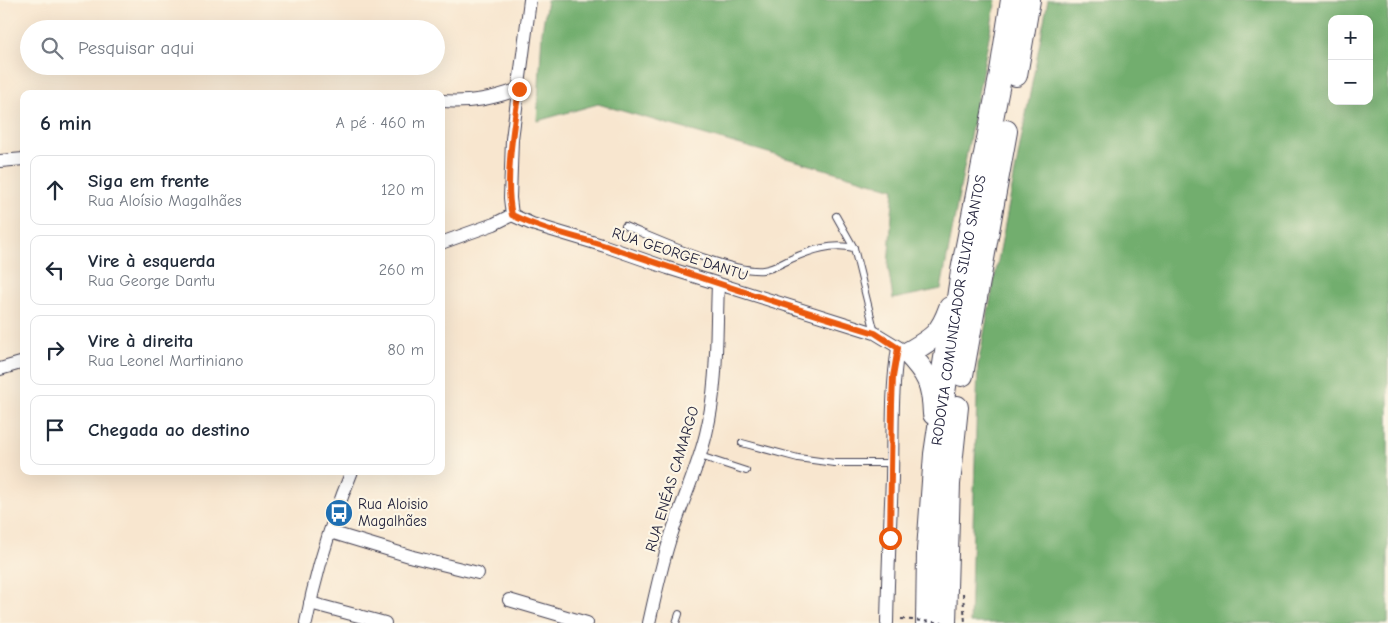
<!DOCTYPE html>
<html lang="pt">
<head>
<meta charset="utf-8">
<style>
	:root { --surface:#fff; --page:#f2f2f3; --text:#1f2937; --muted:#747a83; --line:#e0e1e3 }
	body { margin:0; font-family:"Comic Neue",sans-serif; background:var(--page); color:var(--text) }
	.controls { position:absolute; right:15px; top:15px; display:grid; overflow:hidden; border-radius:10px; box-shadow:0 5px 20px #0002 }
	.controls button { width:45px; height:45px; display:grid; place-items:center; padding:0; border:0; border-bottom:1px solid var(--line); background:var(--surface); color:var(--text); font:25px sans-serif }
	.stop { position:absolute; width:15px; height:15px; margin:-11px; border:4px solid #ea580c; border-radius:50%; background:#fff }
	.stop.end { background:#ea580c; border-color:#fff; box-shadow:0 1px 5px #0008 }
	.list { margin:0; padding:0; list-style:none }
	h2 { display:flex; justify-content:space-between; align-items:center; height:65px; margin:0; padding:0 20px; font-size:21px }
	h2 small { font-size:16px; font-weight:400; color:var(--muted) }
	.list li { display:grid; grid-template-columns:32px 1fr auto; gap:15px; align-items:center; box-sizing:border-box; height:70px; margin:0 10px 10px; padding:0 10px; border:1px solid var(--line); border-radius:10px }
	.list b { display:block; font-size:19px; white-space:nowrap }
	.list p { margin:0; font-size:16px; white-space:nowrap; color:var(--muted) }
	.list em { font-size:16px; font-style:normal; color:var(--muted) }
	.icon { flex:none; width:28px; height:28px; fill:none; stroke:currentColor; stroke-width:2; stroke-linecap:round; stroke-linejoin:round }
	.map { position:relative; flex:none; width:1388px; height:623px; overflow:hidden }
	.search { position:absolute; background:var(--surface); box-shadow:0 5px 20px #0002; left:20px; top:20px; width:425px; height:55px; display:flex; align-items:center; gap:12px; box-sizing:border-box; padding:0 18px; border-radius:28px; color:var(--muted); font-size:19px }
	.panel { position:absolute; background:var(--surface); box-shadow:0 5px 20px #0002; left:20px; top:90px; width:425px; height:385px; border-radius:10px }
	.map>svg:first-child { display:block }
</style>
</head>
<body>
<div class="map">
<svg width="1388" height="623" viewBox="0 0 1388 623">
	<rect width="100%" height="100%" fill="#fcf5e5"/>
	<filter id="ink" filterUnits="userSpaceOnUse"><feTurbulence type="fractalNoise" baseFrequency=".02" numOctaves="2"/><feDisplacementMap in="SourceGraphic" scale="10" xChannelSelector="R" yChannelSelector="G"/><feConvolveMatrix kernelMatrix="1 2 1 2 8 2 1 2 1" color-interpolation-filters="sRGB"/></filter>
	<filter id="wash" filterUnits="userSpaceOnUse"><feTurbulence type="fractalNoise" baseFrequency=".0096" numOctaves="4" result="noise"/><feDisplacementMap in="SourceGraphic" scale="20" xChannelSelector="R" yChannelSelector="G"/><feGaussianBlur stdDeviation="1.12" result="paint"/><feColorMatrix in="noise" values="0 0 0 0 0 0 0 0 0 0 0 0 0 0 0 0 0 1.4 0 .05"/><feComposite in="paint" operator="in"/></filter>
	<g filter="url(#wash)">
		<rect width="100%" height="100%" fill="#f8e6cf"/>
		<!-- forest -->
		<g fill="#72ae6e" stroke="#4a6854" fill-rule="evenodd">
			<path d="M547,0H996L941,289L893,299L888,266L894,189L598,104L537,121L542,32Z"/>
			<path d="M1048,0H1388V623H970L978,365ZM1332,19H1369V101H1332Z"/>
		</g>
	</g>
	<g filter="url(#ink)">
		<g fill="none" stroke-linecap="round" stroke-linejoin="round">
			<defs>
				<g id="lane">
					<path d="M836,216L854,248L875,333"/>
					<path d="M625,226C657,239 731,273 763,270C774,269 782,263 791,259C811,250 832,243 854,248"/>
					<path d="M934,376L940,339"/>
					<path d="M742,443L798,458L834,463H892"/>
					<path d="M700,456L746,471"/>
					<path d="M676,623L679,614"/>
				</g>
				<g id="street">
					<path d="M441,101C471,103 491,99 519,89"/>
					<path d="M0,161L24,159"/>
					<path d="M512,215L532,224L605,246L668,268L875,333L908,353"/>
					<path d="M512,215L510,198L512,139L530,0"/>
					<path d="M441,243L494,224L512,215"/>
					<path d="M0,369L24,362"/>
					<path d="M330,532L413,557L478,573"/>
					<path d="M509,600L587,623"/>
					<path d="M310,603L385,623"/>
					<path d="M306,623C316,571 332,520 352,471"/>
					<path d="M649,623C655,596 661,568 669,542C680,506 697,471 706,434C718,385 716,334 718,284"/>
					<path d="M887,623C888,575 890,526 892,478C893,434 891,391 898,348"/>
				</g>
				<g id="highway">
					<path d="M1016,75L1029,0"/>
					<path d="M962,375L1006,131"/>
					<path d="M934,414C933,384 928,374 908,353C932,339 940,336 950,308"/>
					<path id="s1" d="M927,623L928,550L935,454L962,271L1000,78L1012,0"/>
					<path d="M945,623L949,484L957,407"/>
				</g>
			</defs>
			<!-- lane casing -->
			<use href="#lane" stroke="#423f51" stroke-width="8"/>
			<!-- street casing -->
			<use href="#street" stroke="#423f51" stroke-width="14"/>
			<!-- highway casing -->
			<use href="#highway" stroke="#423f51" stroke-width="24"/>
			<!-- path -->
			<path stroke="#423f51" stroke-width="2" stroke-dasharray="4 4" stroke-linecap="butt" d="M963,593L965,623"/>
			<!-- lane -->
			<use href="#lane" stroke="#fff" stroke-width="6"/>
			<!-- street -->
			<use href="#street" stroke="#fff" stroke-width="12"/>
			<!-- highway -->
			<use href="#highway" stroke="#fff" stroke-width="22"/>
			<!-- path-bridge -->
			<path stroke="#423f51" stroke-width="2" stroke-dasharray="4 4" stroke-linecap="butt" d="M901,619L945,623"/>
		</g>
	</g>
	<g fill="none" stroke-linecap="round" stroke-linejoin="round" filter="url(#ink)">
		<!-- route -->
		<path stroke="#ea580c" stroke-width="6" d="M519,89C514,124 504,181 512,215C542,230 575,236 606,246C695,276 785,306 875,333L898,348L893,377L892,404L890,538"/>
	</g>
	<!-- icons -->
	<defs>
		<symbol id="bus-disc" viewBox="-11 -11 22 22"><circle r="9.5" fill="#1f6fb2" stroke="#fcf5e5"/><path d="M-5-6H5V4H4V6H2V4H-2V6H-4V4H-5ZM-3.5-4V0h7V-4ZM-3.5 1.2v1.5H-2V1.2ZM2 1.2v1.5H3.5V1.2Z" fill="#fff"/></symbol>
	</defs>
	<g fill-rule="evenodd">
		<use href="#bus-disc" x="323" y="497" width="32" height="32"/>
	</g>
	<g text-anchor="middle" stroke-width="4.5" stroke-linejoin="round" paint-order="stroke">
		<!-- street labels -->
		<g font-size="15" fill="#22223b" stroke="#fcf5e5">
			<text transform="translate(680 254) rotate(18)" y="5">RUA GEORGE DANTU</text>
			<text dy="5" stroke="none"><textPath href="#s1" startOffset="315">RODOVIA COMUNICADOR SILVIO SANTOS</textPath></text>
			<text transform="translate(672 479) rotate(-73)" y="5">RUA ENÉAS CAMARGO</text>
		</g>
		<!-- poi labels -->
		<g font-size="15" fill="#22223b" stroke="#fcf5e5" text-anchor="start">
			<text x="358" y="509">Rua Aloisio<tspan x="358" dy="17">Magalhães</tspan></text>
		</g>
	</g>
</svg>
<div class="controls">
<button>+</button>
<button>−</button>
</div>
<div class="stop" style="left:890px;top:538px"></div>
<div class="stop end" style="left:519px;top:89px"></div>
<div class="search"><svg class="icon" aria-label="search" viewBox="0 0 24 24"><circle cx="10" cy="10" r="6"/><path d="M15 15l6 6"/></svg>Pesquisar aqui</div>
<section class="panel">
<h2>6 min<small>A pé · 460 m</small></h2>
<ul class="list">
<li><svg class="icon" aria-label="ahead" viewBox="0 0 24 24"><path d="M12 20V5M6 11l6-6 6 6"/></svg><div><b>Siga em frente</b><p>Rua Aloísio Magalhães</p></div><em>120 m</em></li>
<li><svg class="icon" aria-label="left" viewBox="0 0 24 24"><path d="M17 20v-9H6M10 6l-5 5 5 5"/></svg><div><b>Vire à esquerda</b><p>Rua George Dantu</p></div><em>260 m</em></li>
<li><svg class="icon" aria-label="right" viewBox="0 0 24 24"><path d="M7 20v-9h11M14 6l5 5-5 5"/></svg><div><b>Vire à direita</b><p>Rua Leonel Martiniano</p></div><em>80 m</em></li>
<li><svg class="icon" aria-label="arrive" viewBox="0 0 24 24"><path d="M6 21V4h12l-3 4 3 4H6"/></svg><div><b>Chegada ao destino</b></div></li>
</ul>
</section>
</div>
</body>
</html>
